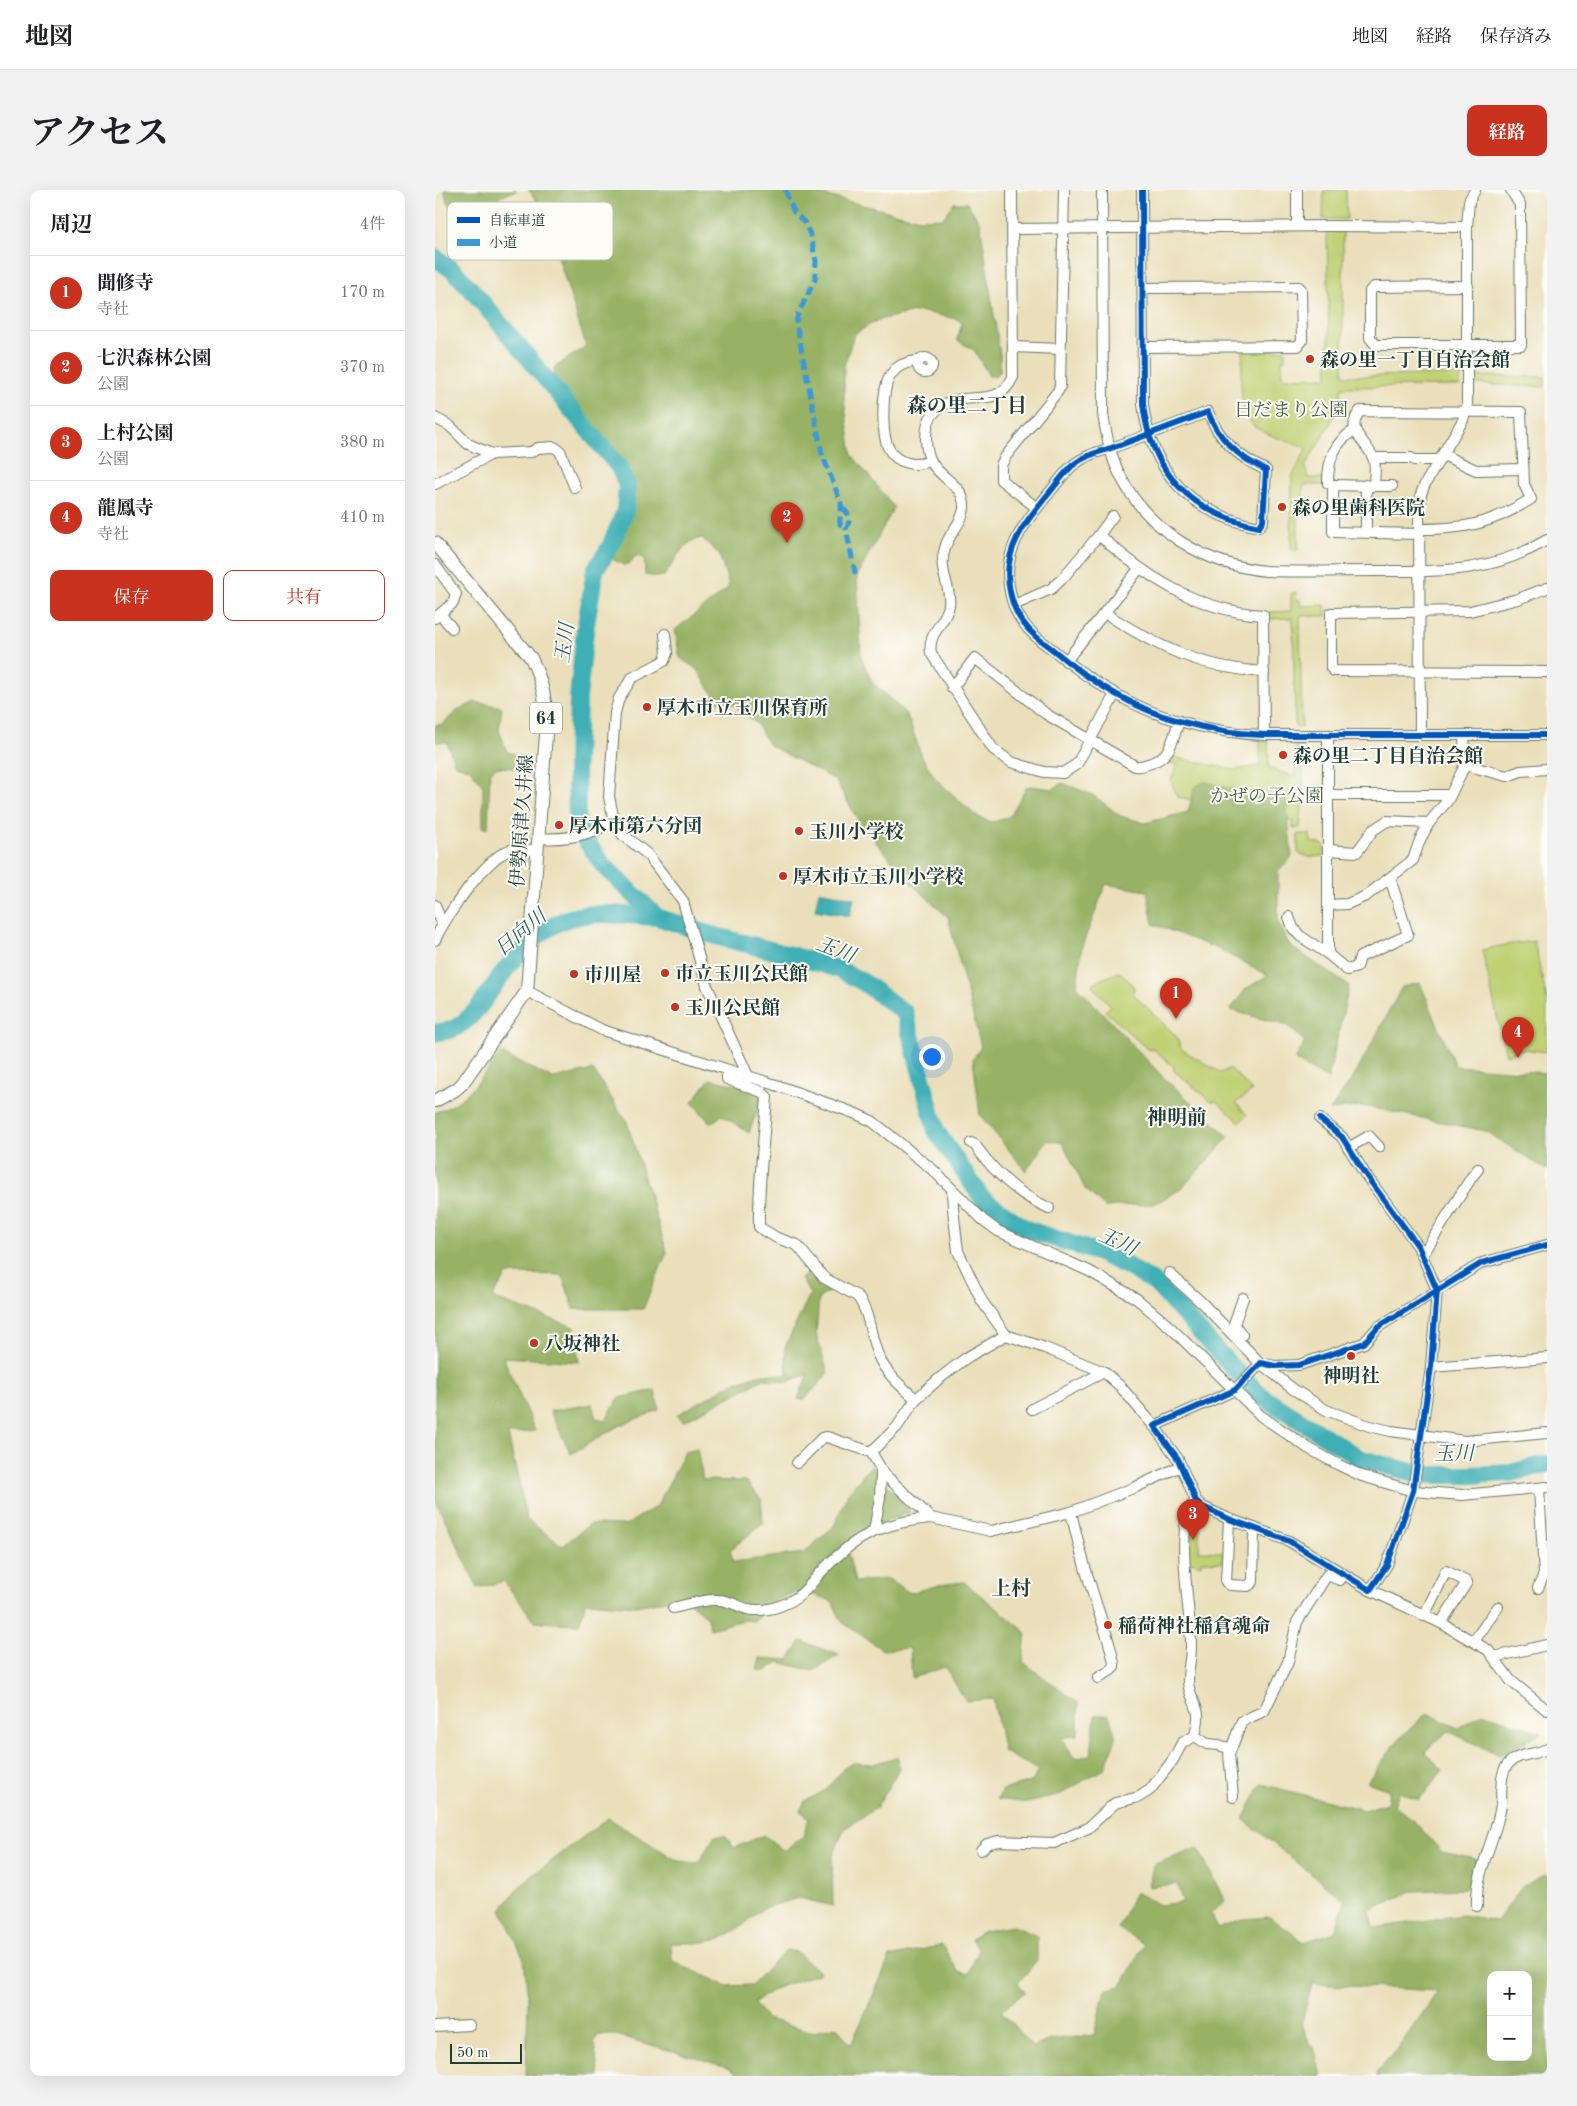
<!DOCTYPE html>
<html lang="ja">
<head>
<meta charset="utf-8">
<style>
	:root { --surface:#fff; --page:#f2f2f2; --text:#202124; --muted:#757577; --line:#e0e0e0; --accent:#c8321e }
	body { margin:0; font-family:"Old Standard TT","Noto Serif JP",serif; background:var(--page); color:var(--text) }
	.controls { position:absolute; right:15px; bottom:15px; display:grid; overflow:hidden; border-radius:10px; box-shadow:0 5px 20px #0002 }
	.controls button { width:45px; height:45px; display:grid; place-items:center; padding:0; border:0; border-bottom:1px solid var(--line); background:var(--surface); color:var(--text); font:25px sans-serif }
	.scale { position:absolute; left:15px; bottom:12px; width:72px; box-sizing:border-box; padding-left:5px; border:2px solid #1f3d34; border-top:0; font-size:14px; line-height:18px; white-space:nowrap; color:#1f3d34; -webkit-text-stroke:4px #fdfcf7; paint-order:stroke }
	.you { position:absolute; left:496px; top:866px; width:18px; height:18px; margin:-12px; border:4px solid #fff; border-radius:50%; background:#1a73e8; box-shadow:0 0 0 8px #1a73e833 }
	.badge { display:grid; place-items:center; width:32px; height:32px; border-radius:50%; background:var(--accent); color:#fff; font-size:16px; font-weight:700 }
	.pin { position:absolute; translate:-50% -41px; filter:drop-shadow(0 1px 2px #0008) }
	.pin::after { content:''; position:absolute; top:26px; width:18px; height:15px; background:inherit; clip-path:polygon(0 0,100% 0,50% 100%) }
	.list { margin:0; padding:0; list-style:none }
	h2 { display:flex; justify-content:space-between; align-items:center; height:65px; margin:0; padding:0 20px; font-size:21px }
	h2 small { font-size:16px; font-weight:400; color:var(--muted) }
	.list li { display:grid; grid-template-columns:32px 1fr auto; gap:15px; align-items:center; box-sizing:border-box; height:75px; padding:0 20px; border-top:1px solid var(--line) }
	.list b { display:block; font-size:19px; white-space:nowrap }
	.list p { margin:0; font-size:16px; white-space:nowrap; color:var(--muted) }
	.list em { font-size:16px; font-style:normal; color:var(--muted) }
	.actions { display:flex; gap:10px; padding:15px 20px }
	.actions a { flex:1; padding:11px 0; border:1px solid var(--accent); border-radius:10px; text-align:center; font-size:18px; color:var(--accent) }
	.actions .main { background:var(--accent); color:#fff }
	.map { position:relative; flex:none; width:1112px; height:1886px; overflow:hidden; border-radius:10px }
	header { display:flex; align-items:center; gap:30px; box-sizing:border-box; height:70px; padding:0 25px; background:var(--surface); border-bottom:1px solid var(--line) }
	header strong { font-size:24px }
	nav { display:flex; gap:28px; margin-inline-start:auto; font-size:18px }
	.intro { display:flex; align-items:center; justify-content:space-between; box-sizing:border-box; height:120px; padding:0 30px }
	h1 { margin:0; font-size:35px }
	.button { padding:12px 22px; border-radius:10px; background:var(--accent); color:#fff; font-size:18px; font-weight:700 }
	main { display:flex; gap:30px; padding:0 30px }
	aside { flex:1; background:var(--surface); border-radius:10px; box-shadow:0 5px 20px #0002 }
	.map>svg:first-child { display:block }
</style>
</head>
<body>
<header>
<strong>地図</strong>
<nav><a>地図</a><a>経路</a><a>保存済み</a></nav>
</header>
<div class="intro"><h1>アクセス</h1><a class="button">経路</a></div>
<main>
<aside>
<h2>周辺<small>4件</small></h2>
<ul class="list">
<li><span class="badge">1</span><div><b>聞修寺</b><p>寺社</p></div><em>170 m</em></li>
<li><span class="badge">2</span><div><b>七沢森林公園</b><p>公園</p></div><em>370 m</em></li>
<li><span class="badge">3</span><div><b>上村公園</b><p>公園</p></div><em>380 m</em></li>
<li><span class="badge">4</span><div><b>龍鳳寺</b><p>寺社</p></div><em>410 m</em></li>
</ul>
<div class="actions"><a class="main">保存</a><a>共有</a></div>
</aside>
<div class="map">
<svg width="1112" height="1886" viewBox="0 0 1112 1886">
	<rect width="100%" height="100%" fill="#fdfcf7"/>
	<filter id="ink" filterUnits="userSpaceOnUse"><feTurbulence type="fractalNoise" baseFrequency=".02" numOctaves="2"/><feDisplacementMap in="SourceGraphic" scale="10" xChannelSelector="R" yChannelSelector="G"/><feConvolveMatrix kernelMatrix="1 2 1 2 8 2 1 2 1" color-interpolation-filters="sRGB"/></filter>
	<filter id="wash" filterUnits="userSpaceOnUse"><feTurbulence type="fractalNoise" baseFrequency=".0096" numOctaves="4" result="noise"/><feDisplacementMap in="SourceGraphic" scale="20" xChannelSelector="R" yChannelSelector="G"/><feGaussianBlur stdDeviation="1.12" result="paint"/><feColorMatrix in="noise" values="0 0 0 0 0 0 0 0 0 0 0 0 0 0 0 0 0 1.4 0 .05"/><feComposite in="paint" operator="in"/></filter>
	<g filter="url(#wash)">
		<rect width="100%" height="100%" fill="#eadfba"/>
		<!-- green -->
		<g fill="#c0d073" stroke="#708654">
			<path d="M889,0H911L912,29H888Z"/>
			<path d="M892,41H908V183L911,186L1026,185L1025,196L907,197L904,215L918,224L917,228L903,220L870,277L873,288H888V295H868V319H863V360H856L857,287L872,258C857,252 828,245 818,235C801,219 807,181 808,159L850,160V169H847V185L849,188L893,187L892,155L894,154Z"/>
			<path d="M1038,186L1110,187V197L1038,194Z"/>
			<path d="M861,402L862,410H865V416L890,415L891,426H865L867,537L860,536L858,428L834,429V422L856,421V403Z"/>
			<path d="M861,550H867L868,608L865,638H858V631L844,627L742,607L736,591L742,575L731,572L736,567L800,580L825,576V551H833L834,578L860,587Z"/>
			<path d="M863,644H875L876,652L889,655V666L874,667L863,663Z"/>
			<path d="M1099,751L1112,810V862L1089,859L1071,865L1047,760L1070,755Z"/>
			<path d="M683,782L686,783L699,797L698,804L741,846L746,859L786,883L795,878L817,901L801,913L812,925L805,932L781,911H776L739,881V877L720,860L712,859L670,821L676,816L657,796L658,793Z"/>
			<path d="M759,1317L765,1320L764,1361L788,1362V1372L766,1371V1375L752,1371V1338Z"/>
		</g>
		<!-- forest -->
		<g fill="#98b265" stroke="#5c784c" fill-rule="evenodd">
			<path d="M9,0H82L63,8L61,28L66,39L63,44L57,45L54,50L51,51L41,46L28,28L12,12Z"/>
			<path d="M94,0H368L484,29L508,28L519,13H532L545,32L565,165V182L560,186H554L539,160L522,150L527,133L522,129L484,121L443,130L419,144L409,176V211L417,265L459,317L422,386L426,467L437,492L472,525L487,567L501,589L540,625L554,632L562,631L575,626L591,598L595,596L618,599L627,593L658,605L685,626L710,633L753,622L760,597L770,592L819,605L851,608L857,667L843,682V732L855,756L914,796L893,889L860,870L870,852L853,836L795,820L811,799L833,785L783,759L718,734L712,701L671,694L647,756L642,796L728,887L794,947L746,999L719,1014L670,1017L650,999L628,953L612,950L591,981L545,925L538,869L546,857L513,727L478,695L426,635L400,590L334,555L322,534L293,510L282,511L263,480L245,468L240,440L292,399L294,395L284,364L267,348C245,352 242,370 229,386L222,387L210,385L209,368L200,366L195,373L188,375L177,369L201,297L190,278L120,188L119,178L151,156L109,22Z"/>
			<path d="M40,512L67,517L64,540L72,562L93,568V575L79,578L61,577L55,582L53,638H48V596L35,579L20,575L12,552H0V535L8,534L22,521Z"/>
			<path d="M985,793L1020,876L1112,883V980L1050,941L928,916L895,920L920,885L967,797Z"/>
			<path d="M66,863L118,889L158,880L192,932L232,1062L208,1119H139L127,1085L72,1084L57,1108L139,1137L144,1172L68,1167L100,1241L73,1244L92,1330L128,1356L155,1334L191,1335L222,1316L250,1262L262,1259L268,1290L310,1291L326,1309L328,1333L295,1360L298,1372L369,1363L399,1336L413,1303L436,1276L475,1322L448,1333L411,1354L420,1392L453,1389L475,1403L504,1395L529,1392L591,1442L588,1472L643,1513V1545L626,1548L639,1568L656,1566L660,1525H674L681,1548L670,1578L626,1604L593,1613L562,1609L568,1600L598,1591L603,1580L569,1562L558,1509L531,1511L510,1477L477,1488L475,1458L448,1460L407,1432L397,1411C356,1395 349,1404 319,1431L309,1430L275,1439L271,1426L249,1407L201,1416L151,1412L144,1434L100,1432L69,1391L43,1398L0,1309V922C29,916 48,885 66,863Z"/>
			<path d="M275,889L329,901L314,943L287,925L276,934L257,912Z"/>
			<path d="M372,1084L395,1101L384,1108L381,1144L393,1183L370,1209H363L373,1184L352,1192L329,1189L248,1231L242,1225L298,1193L327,1184L352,1185L350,1157L375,1104L366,1089Z"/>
			<path d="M220,1200L224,1220L183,1236L136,1264L115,1221L157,1214L161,1228L170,1230L184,1208Z"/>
			<path d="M366,1451L404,1465L378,1481L344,1472L331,1481L322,1480L325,1468L354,1470Z"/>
			<path d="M992,1523L1023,1538L1048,1523L1107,1543L1064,1565L1013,1541L990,1562L1008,1580L984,1610L964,1602L959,1615L980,1632L1007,1662L1045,1670L1030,1699L977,1701L935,1720L939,1738L1027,1725L1062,1731L1087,1697L1111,1684L1112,1685V1886H942L941,1882L964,1857L1003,1801L877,1794L866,1835L881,1864L886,1886H306L293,1877L181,1845H163L159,1853L164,1886H91L93,1809L89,1769L66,1719L88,1693L173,1628L243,1671L263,1673L280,1646H291L299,1658L329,1645L349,1661L368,1647L374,1628L365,1621L370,1611L391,1600L409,1578L418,1573L438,1574L461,1567L463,1568L464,1579L441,1618L409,1639L397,1668L398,1716L364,1708L328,1718L306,1737L286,1749L261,1753H236L237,1771L292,1796L316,1795L351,1760L362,1762L385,1783L338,1799L319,1813L332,1829L379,1842L401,1836L416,1855L455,1767L507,1755L523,1781L533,1784L544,1760L536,1749L549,1741L579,1736L602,1746V1770L583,1793L590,1802L566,1821L597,1857L616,1850L659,1845L670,1800L686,1796L709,1754L683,1738L700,1702L725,1715L748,1712L742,1694L714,1697L718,1675L763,1658L790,1711L776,1723L782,1738L807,1729L835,1727L869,1752L900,1742L910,1711L808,1629L826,1594L929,1620L952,1613L954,1600L932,1592L963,1550ZM1056,1785H1093V1867H1056Z"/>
		</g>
		<!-- water -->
		<path fill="#3eafb5" stroke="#2e7674" d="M384,701L419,708L415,726L380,720Z"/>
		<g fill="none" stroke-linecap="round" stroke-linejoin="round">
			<!-- river -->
			<g stroke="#3eafb5" stroke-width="18">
				<path d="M0,67L20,82L41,105L184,277L192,295L190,321L175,357L160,380L150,441L143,508L141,573L142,631L150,649L168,675L222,727L273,744L363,767L403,779L428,792L470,823L501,941L547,1008L591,1039L664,1063L692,1076L720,1093L796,1176L828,1207L926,1269L988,1285H1035L1075,1283L1112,1274"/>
				<path d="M0,843C7,841 16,841 22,837C48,820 56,796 75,774C91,755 112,735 135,728C163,720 194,726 222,727"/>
			</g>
		</g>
	</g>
	<g filter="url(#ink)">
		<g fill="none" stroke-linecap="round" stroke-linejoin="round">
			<defs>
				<g id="minor">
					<path d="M577,0L578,187C561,225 524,193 498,224C492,231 491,240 491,249C491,291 530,287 529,318C528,332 515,342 511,355C501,381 517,395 514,415C511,433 492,443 496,463L558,559L576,572L609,582L628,583L642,574L680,504"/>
					<path d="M667,0L668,224C671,244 675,265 684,283C711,340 770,375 831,381C868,382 905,381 942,381C1006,381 1055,384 1112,350"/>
					<path d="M707,0L708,214C716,283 757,324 824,337L828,331L831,280C804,268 784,250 773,222C744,233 714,244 685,255C668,261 651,264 637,276C627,285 619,298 610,308C594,328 578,347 574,373C571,391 576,416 587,431C595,443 606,451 617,459C655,491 696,518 744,531C772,539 801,544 829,545H1112"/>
					<path d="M862,0V36"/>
					<path d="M578,39L896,36L1032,37"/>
					<path d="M1033,96L939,97L935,101V148L941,155H1086L1085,15L1076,0"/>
					<path d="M708,98L864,97L866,99L867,151L863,156L708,157"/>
					<path d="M579,157L625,159"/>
					<circle cx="490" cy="175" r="7"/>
					<path d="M483,174L481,171C472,172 463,175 457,183C446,197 446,244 454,259C462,274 481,277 495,271"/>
					<path d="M0,228L15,236L33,254L57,264"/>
					<path d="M1008,265L1041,280L1088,279"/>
					<path d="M939,270L943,268H976L979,270H1004"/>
					<path d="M0,294L57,264L96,262L103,258L119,257L125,261L140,298"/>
					<path d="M898,295L893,293C893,270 899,252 920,240"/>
					<path d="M939,296L898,295V342L984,344"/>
					<path d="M957,296H939C939,288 941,279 939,271C935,252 908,243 925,221L1086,222L1089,294L1096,309C1056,334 1031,339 984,339"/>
					<path d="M602,318L566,290V275L571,266L623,201L625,196L629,0"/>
					<path d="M931,342V295"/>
					<path d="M664,345L678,326"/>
					<path d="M0,375L21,404L18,413L0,428"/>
					<path d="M1112,398L1083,409L1035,421L896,423V478L899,481L1112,482"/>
					<path d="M579,415L616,399L627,389L664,345C711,387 763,421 828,425L829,545"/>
					<path d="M670,423C722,457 766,478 829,482"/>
					<path d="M5,424L17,438"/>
					<path d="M230,444L232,463L229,471L197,488L184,508L180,523L174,607L179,630L187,644L212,664L248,711L272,796L314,888"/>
					<path d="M631,471L704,379"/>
					<path d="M517,498L540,468L611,524L700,576C706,577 710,575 716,573C737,565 737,551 744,531"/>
					<path d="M893,545V764"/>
					<path d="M985,545L984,318L986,304L990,294L1028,230L1032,216V37L1034,11L1040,0"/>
					<path d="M1030,575L1072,586L1086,581L1112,579"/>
					<path d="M893,605H1015"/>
					<path d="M103,648C130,650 156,646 179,630"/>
					<path d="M893,660L922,662L938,640L952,631L994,633"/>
					<path d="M0,715L7,735"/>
					<path d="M893,715L912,714L931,706L978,670L985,650L994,633L1013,610L1030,575L1029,545"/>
					<path d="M854,727L858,738L865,746L893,764L912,780L922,777L925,767L973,745L955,688"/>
					<path d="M0,750C10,727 54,662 79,659C86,658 95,660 102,661"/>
					<path d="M92,801L167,840L341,895L419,923L437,931L498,980L548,1030L563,1041L654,1081L702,1109L736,1138L826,1226L873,1258L904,1275L927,1286L978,1301L1027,1305L1112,1297"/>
					<path d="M292,881V889L327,902L332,907C329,950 323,993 324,1037L342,1048L362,1055L389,1088L422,1106C435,1122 435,1146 443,1165C450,1183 467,1197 481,1209"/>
					<path d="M885,929L907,947L930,984L983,1056L1002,1100L996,1177L978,1301L952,1375L935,1400L854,1351L794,1329L768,1317L761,1311L743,1269L719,1236L800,1200L826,1173L840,1176L864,1175L929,1153L943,1137L1047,1073L1112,1055"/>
					<path d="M536,953L540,955C559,982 583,1005 614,1018"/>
					<path d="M913,958L934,946L944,957"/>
					<path d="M517,1000L518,1019L523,1061L547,1111L571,1145L610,1158L669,1182L685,1196L719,1236"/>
					<path d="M987,1066L1036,988L1043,979"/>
					<path d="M734,1083L767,1113L824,1172L858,1199L891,1220L934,1236L956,1241L1030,1251L1112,1243"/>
					<path d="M807,1145L799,1134L808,1108"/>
					<path d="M996,1177L1112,1168"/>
					<path d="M597,1219L669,1182"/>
					<path d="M436,1262L462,1237L481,1209L505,1188L531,1168L571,1145"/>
					<path d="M362,1273L387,1248L392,1247L436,1262L449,1284L496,1328L556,1341L636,1322L701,1297L746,1276"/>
					<path d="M636,1322C645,1363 657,1403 671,1443C673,1449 680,1473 679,1477C677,1481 667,1485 663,1488"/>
					<path d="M794,1329L791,1392L795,1395L813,1396L818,1392L819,1338"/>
					<path d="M439,1340L445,1308L446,1281"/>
					<path d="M1103,1398L1109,1384L1104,1298"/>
					<path d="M935,1400L1006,1433L1053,1460L1076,1491L1112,1520"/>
					<path d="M238,1418C252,1415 268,1409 283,1410C294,1410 302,1416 312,1419C327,1422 343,1418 356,1411C369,1405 379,1389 389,1379C421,1345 450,1332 496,1328"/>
					<path d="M989,1426L1011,1381L1032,1392L1006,1433"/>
					<path d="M1039,1451L1063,1417"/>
					<path d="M1059,1467L1112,1455"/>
					<path d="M760,1546C761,1539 764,1531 763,1524C761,1512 753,1503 753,1491C753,1479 756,1468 756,1457C757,1428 737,1329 761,1311"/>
					<path d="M796,1559L794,1564L798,1607"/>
					<path d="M546,1660L552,1654L563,1651L619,1653L653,1638L680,1613L704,1607L715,1600L738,1570L747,1553L760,1546L772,1554L784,1555L796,1559L807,1531L829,1521L853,1472L862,1432L892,1385L905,1390"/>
					<path d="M1042,1716C1040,1681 1061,1649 1066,1615C1067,1602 1064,1585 1073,1574C1083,1563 1100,1565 1112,1559"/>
					<path d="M0,1837L34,1835"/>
				</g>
				<path id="major" d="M0,353L96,468C107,491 110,506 112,531L92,801L27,894L20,900L0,911"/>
			</defs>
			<!-- minor casing -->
			<use href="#minor" stroke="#667663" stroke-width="12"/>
			<!-- major casing -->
			<use href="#major" stroke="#667663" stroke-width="14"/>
			<!-- minor -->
			<use href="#minor" stroke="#fff" stroke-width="10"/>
			<!-- major -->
			<use href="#major" stroke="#fff" stroke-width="12"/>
			<!-- quiet -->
			<g stroke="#3a99d8" stroke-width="5" stroke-dasharray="10 5" stroke-linecap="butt">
				<path d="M350,0L359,22L370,33L376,47L381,71L380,90L363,124L361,132L387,264L406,313C407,320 404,326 405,334L411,339"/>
				<path d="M407,318C415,323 416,331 411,339L421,387"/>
			</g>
			<defs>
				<g id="cycleway">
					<path d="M707,0L708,214C716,283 757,324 824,337L828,331L831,280C804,268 784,250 773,222C744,233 714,244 685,255C668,261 651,264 637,276C627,285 619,298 610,308C594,328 578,347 574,373C571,391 576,416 587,431C595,443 606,451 617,459C655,491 696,518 744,531C772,539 801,544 829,545H1112"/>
					<path d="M885,929L907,947L930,984L983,1056L1002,1100L996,1177L978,1301L952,1375L935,1400L854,1351L794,1329L768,1317L761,1311L743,1269L719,1236L800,1200L826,1173L840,1176L864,1175L929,1153L943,1137L1047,1073L1112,1055"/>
				</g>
			</defs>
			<!-- cycleway casing -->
			<use href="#cycleway" stroke="#fdfcf7" stroke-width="9"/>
			<!-- cycleway -->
			<use href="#cycleway" stroke="#0057b8" stroke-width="6"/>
		</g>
	</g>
	<!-- markers -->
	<g fill="#c8321e" stroke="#fdfcf7" stroke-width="2">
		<circle cx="875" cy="169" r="5"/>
		<circle cx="847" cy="317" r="5"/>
		<circle cx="212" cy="517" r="5"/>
		<circle cx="848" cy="565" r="5"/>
		<circle cx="124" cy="635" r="5"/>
		<circle cx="364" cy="641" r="5"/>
		<circle cx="348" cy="686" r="5"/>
		<circle cx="230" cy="783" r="5"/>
		<circle cx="139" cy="784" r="5"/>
		<circle cx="240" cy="817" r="5"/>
		<circle cx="99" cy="1153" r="5"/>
		<circle cx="916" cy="1166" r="5"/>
		<circle cx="673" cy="1435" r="5"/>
	</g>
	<g text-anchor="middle" stroke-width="4" stroke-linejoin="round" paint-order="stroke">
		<!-- shield labels -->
		<rect fill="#fdfcf7" stroke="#62766e" stroke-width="1" x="95" y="512.5" width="32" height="31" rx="4"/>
		<g font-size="18" font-weight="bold" fill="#1f3d34">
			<text x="111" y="534">64</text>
		</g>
		<!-- poi labels -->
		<g font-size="19" font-weight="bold" fill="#1f3d34" stroke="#fdfcf7" text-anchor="start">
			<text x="885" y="176">森の里一丁目自治会館</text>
			<text x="857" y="324">森の里歯科医院</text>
			<text x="222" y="524">厚木市立玉川保育所</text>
			<text x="858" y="572">森の里二丁目自治会館</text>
			<text x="134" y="642">厚木市第六分団</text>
			<text x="374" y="648">玉川小学校</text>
			<text x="358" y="693">厚木市立玉川小学校</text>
			<text x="240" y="790">市立玉川公民館</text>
			<text x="149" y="791">市川屋</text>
			<text x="250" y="824">玉川公民館</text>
			<text x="109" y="1160">八坂神社</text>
			<text x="916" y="1192" text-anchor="middle">神明社</text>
			<text x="683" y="1442">稲荷神社稲倉魂命</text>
		</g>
		<!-- park labels -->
		<g font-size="19" fill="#476244" stroke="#fdfcf7">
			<text x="856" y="226">日だまり公園</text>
			<text x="832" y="612">かぜの子公園</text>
		</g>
		<!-- street labels -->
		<g font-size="19" fill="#1f3d34" stroke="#fdfcf7">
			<text transform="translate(86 631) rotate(-86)" y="7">伊勢原津久井線</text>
		</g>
		<!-- neighbourhood labels -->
		<g font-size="20" font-weight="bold" fill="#1f3d34" stroke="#fdfcf7">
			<text x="532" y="222">森の里二丁目</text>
			<text x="742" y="934">神明前</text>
			<text x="576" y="1405">上村</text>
		</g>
		<!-- water labels -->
		<g font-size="20" font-style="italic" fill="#2a6561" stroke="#fdfcf7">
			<text transform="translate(129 453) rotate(-82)" y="7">玉川</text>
			<text transform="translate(85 742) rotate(-40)" y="7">日向川</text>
			<text transform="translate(401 759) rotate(21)" y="7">玉川</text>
			<text transform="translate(683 1051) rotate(25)" y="7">玉川</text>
			<text transform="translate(1019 1263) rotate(-1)" y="7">玉川</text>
		</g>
	</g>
	<!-- legend -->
	<rect x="12" y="12" width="166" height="58" rx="8" fill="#fdfcf7" stroke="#bac3bc" stroke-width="1"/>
	<rect x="22" y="27" width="23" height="6" fill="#0057b8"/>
	<rect x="22" y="49" width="23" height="7" fill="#3a99d8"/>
	<g font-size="14" fill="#1f3d34">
		<text x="54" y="35">自転車道</text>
		<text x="54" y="57">小道</text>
	</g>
</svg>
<div class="controls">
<button>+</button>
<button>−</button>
</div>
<div class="scale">50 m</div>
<div class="you"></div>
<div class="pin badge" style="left:741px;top:829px">1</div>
<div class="pin badge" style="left:352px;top:353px">2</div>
<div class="pin badge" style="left:758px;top:1350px">3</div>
<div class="pin badge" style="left:1083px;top:868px">4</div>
</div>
</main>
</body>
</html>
